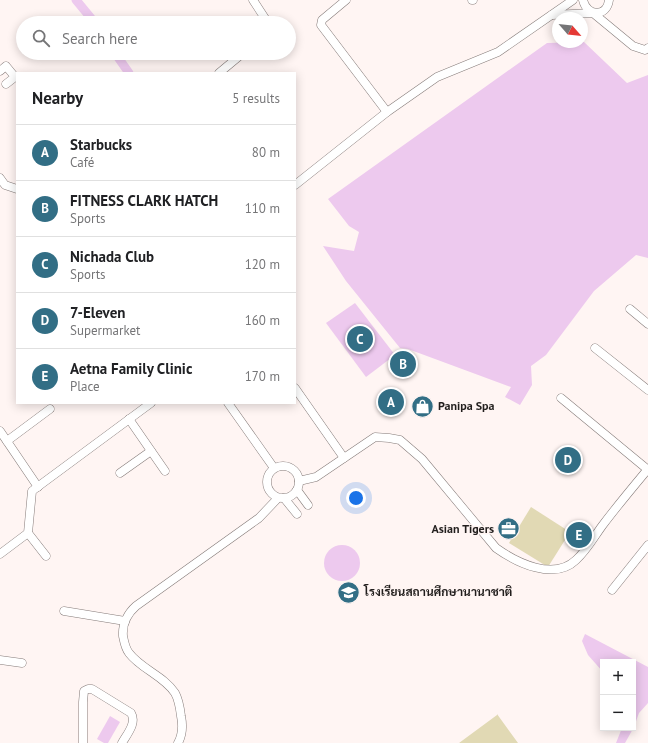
<!DOCTYPE html>
<html lang="en">
<head>
<meta charset="utf-8">
<style>
	:root { --surface:#fff; --page:#f2f2f2; --text:#202124; --muted:#757577; --line:#e0e0e0; --accent:#326e85 }
	body { margin:0; font-family:"PT Sans",Sarabun,sans-serif; background:var(--page); color:var(--text) }
	.controls { position:absolute; right:12px; bottom:12px; display:grid; overflow:hidden; border-radius:0px; box-shadow:0 2px 10px #0003 }
	.controls button { width:36px; height:36px; display:grid; place-items:center; padding:0; border:0; border-bottom:1px solid var(--line); background:var(--surface); color:var(--text); font:20px sans-serif }
	.compass { position:absolute; left:552px; top:12px; width:36px; height:36px; border-radius:50%; background:var(--surface); box-shadow:0 2px 10px #0003; rotate:118deg }
	.you { position:absolute; left:356px; top:498px; width:14px; height:14px; margin:-10px; border:3px solid #fff; border-radius:50%; background:#1a73e8; box-shadow:0 0 0 6px #1a73e833 }
	.badge { display:grid; place-items:center; width:26px; height:26px; border-radius:50%; background:var(--accent); color:#fff; font-size:13px; font-weight:700 }
	.pin { position:absolute; translate:-50% -50%; border:2px solid #fff; box-shadow:0 1px 4px #0006 }
	.list { margin:0; padding:0; list-style:none }
	h2 { display:flex; justify-content:space-between; align-items:center; height:52px; margin:0; padding:0 16px; font-size:17px }
	h2 small { font-size:13px; font-weight:400; color:var(--muted) }
	.list li { display:grid; grid-template-columns:26px 1fr auto; gap:12px; align-items:center; box-sizing:border-box; height:56px; padding:0 16px; border-top:1px solid var(--line) }
	.list b { display:block; font-size:15px; white-space:nowrap }
	.list p { margin:0; font-size:13px; white-space:nowrap; color:var(--muted) }
	.list em { font-size:13px; font-style:normal; color:var(--muted) }
	.icon { flex:none; width:22px; height:22px; fill:none; stroke:currentColor; stroke-width:2; stroke-linecap:round; stroke-linejoin:round }
	.map { position:relative; flex:none; width:648px; height:743px; overflow:hidden }
	.search { position:absolute; background:var(--surface); box-shadow:0 2px 10px #0003; left:16px; top:16px; width:280px; height:44px; display:flex; align-items:center; gap:10px; box-sizing:border-box; padding:0 14px; border-radius:22px; color:var(--muted); font-size:15px }
	.panel { position:absolute; background:var(--surface); box-shadow:0 2px 10px #0003; left:16px; top:72px; width:280px; height:332px; border-radius:0px }
	.map>svg:first-child { display:block }
</style>
</head>
<body>
<div class="map">
<svg width="648" height="743" viewBox="0 0 648 743">
	<rect width="100%" height="100%" fill="#fff5f3"/>
	<!-- green -->
	<g fill="#e1d9b4">
		<path d="M531,507L570,532L548,567L509,543Z"/>
		<path d="M497,714L518,743H459L497,715Z"/>
	</g>
	<!-- water -->
	<g fill="#edc9ee">
		<path d="M584,42L627,83L648,75V258L636,255L594,291L546,355L531,366L532,385L520,405L505,397L511,387L408,349L400,348L346,281L323,246L354,251L359,232L349,226L328,199L547,43Z"/>
		<path d="M355,303L395,355L366,377L326,323Z"/>
		<circle cx="342" cy="563" r="18"/>
		<path d="M585,634L648,667V703L639,713L634,727L625,743H616L622,728H633V662H603V672L588,655L582,641Z"/>
		<path d="M110,716L120,722L108,743H104L97,739Z"/>
	</g>
	<g fill="none" stroke-linecap="round" stroke-linejoin="round">
		<!-- canal -->
		<g stroke="#edc9ee" stroke-width="9">
			<path d="M76,0L95,23"/>
			<path d="M115,53L129,73"/>
		</g>
		<defs>
			<g id="street">
				<path d="M253,0L266,20L265,23"/>
				<path d="M346,0L322,20L321,25L387,112"/>
				<path d="M472,0H473"/>
				<path d="M583,0C587,17 607,17 609,0"/>
				<path d="M552,15L593,13L633,46L645,50L648,48"/>
				<path d="M0,71L6,66L15,77L6,84"/>
				<path d="M219,73L243,53"/>
				<path d="M0,178L5,185L17,189"/>
				<path d="M295,185L387,112L437,77L498,52L573,0"/>
				<path d="M630,309L648,324"/>
				<path d="M595,348L648,390"/>
				<path d="M295,388L344,458"/>
				<path d="M561,398L647,469"/>
				<path d="M228,403L274,468"/>
				<path d="M129,419L165,471"/>
				<path d="M0,431L38,487"/>
				<path d="M7,441L50,409"/>
				<circle cx="283" cy="482" r="16"/>
				<path d="M120,473L151,451"/>
				<path d="M299,481L316,477L375,437L389,438L400,440L422,459L496,548C517,563 554,581 576,560C587,550 594,537 602,526C617,506 633,487 648,469"/>
				<path d="M297,490L308,505"/>
				<path d="M284,498L297,514"/>
				<path d="M28,533L46,556"/>
				<path d="M0,554L28,533L32,491L151,403"/>
				<path d="M612,590L648,545"/>
				<path d="M64,611L125,621"/>
				<path d="M0,660L22,663"/>
				<path d="M83,743V702L84,691L88,689H92L131,713C137,723 127,734 122,743"/>
				<path d="M178,743C183,734 183,726 181,716C180,708 179,700 175,693C164,676 141,669 129,653C125,648 124,641 123,636C122,624 128,613 136,606L259,518L278,498"/>
			</g>
		</defs>
		<!-- street casing -->
		<use href="#street" stroke="#857b79" stroke-width="9"/>
		<!-- street -->
		<use href="#street" stroke="#fff" stroke-width="8"/>
	</g>
	<!-- icons -->
	<defs>
		<symbol id="shop-disc" viewBox="-11 -11 22 22"><circle r="9.5" fill="#326e85" stroke="#fff5f3"/><path d="M-5-2.5h2.3a2.7 3.5 0 0 1 5.4 0H5L5.5 6h-11ZM-1.5-2.5h3a1.5 2.3 0 0 0-3 0Z" fill="#fff"/></symbol>
		<symbol id="office-disc" viewBox="-11 -11 22 22"><circle r="9.5" fill="#326e85" stroke="#fff5f3"/><path d="M-6-3h4V-5.5h4V-3h4V5H-6ZM-1-4.5V-3h2v-1.5ZM-6 0V1H6V0Z" fill="#fff"/></symbol>
		<symbol id="school-disc" viewBox="-11 -11 22 22"><circle r="9.5" fill="#326e85" stroke="#fff5f3"/><path d="M0-5L7-2L0 1L-7-2ZM-4 1L0 2.5L4 1V4Q0 6-4 4Z" fill="#fff"/></symbol>
	</defs>
	<g fill-rule="evenodd">
		<use href="#shop-disc" x="410" y="394" width="25" height="25"/>
		<use href="#office-disc" x="496" y="516" width="25" height="25"/>
		<use href="#school-disc" x="336" y="580" width="25" height="25"/>
	</g>
	<g text-anchor="middle" stroke-width="3" stroke-linejoin="round" paint-order="stroke">
		<!-- poi labels -->
		<g font-size="12" font-weight="bold" fill="#221e1d" stroke="#fff5f3" text-anchor="start">
			<text x="438" y="410">Panipa Spa</text>
			<text x="494" y="533" text-anchor="end">Asian Tigers</text>
			<text x="364" y="596">โรงเรียนสถานศึกษานานาชาติ</text>
		</g>
	</g>
</svg>
<div class="controls">
<button>+</button>
<button>−</button>
</div>
<svg class="compass" viewBox="-18 -18 36 36"><path d="M0-13l5 13h-10z" fill="#e53935"/><path d="M0 13l5-13h-10z" fill="#757577"/></svg>
<div class="you"></div>
<div class="pin badge" style="left:391px;top:402px">A</div>
<div class="pin badge" style="left:403px;top:364px">B</div>
<div class="pin badge" style="left:360px;top:339px">C</div>
<div class="pin badge" style="left:568px;top:460px">D</div>
<div class="pin badge" style="left:579px;top:535px">E</div>
<div class="search"><svg class="icon" aria-label="search" viewBox="0 0 24 24"><circle cx="10" cy="10" r="6"/><path d="M15 15l6 6"/></svg>Search here</div>
<section class="panel">
<h2>Nearby<small>5 results</small></h2>
<ul class="list">
<li><span class="badge">A</span><div><b>Starbucks</b><p>Café</p></div><em>80 m</em></li>
<li><span class="badge">B</span><div><b>FITNESS CLARK HATCH</b><p>Sports</p></div><em>110 m</em></li>
<li><span class="badge">C</span><div><b>Nichada Club</b><p>Sports</p></div><em>120 m</em></li>
<li><span class="badge">D</span><div><b>7-Eleven</b><p>Supermarket</p></div><em>160 m</em></li>
<li><span class="badge">E</span><div><b>Aetna Family Clinic</b><p>Place</p></div><em>170 m</em></li>
</ul>
</section>
</div>
</body>
</html>
